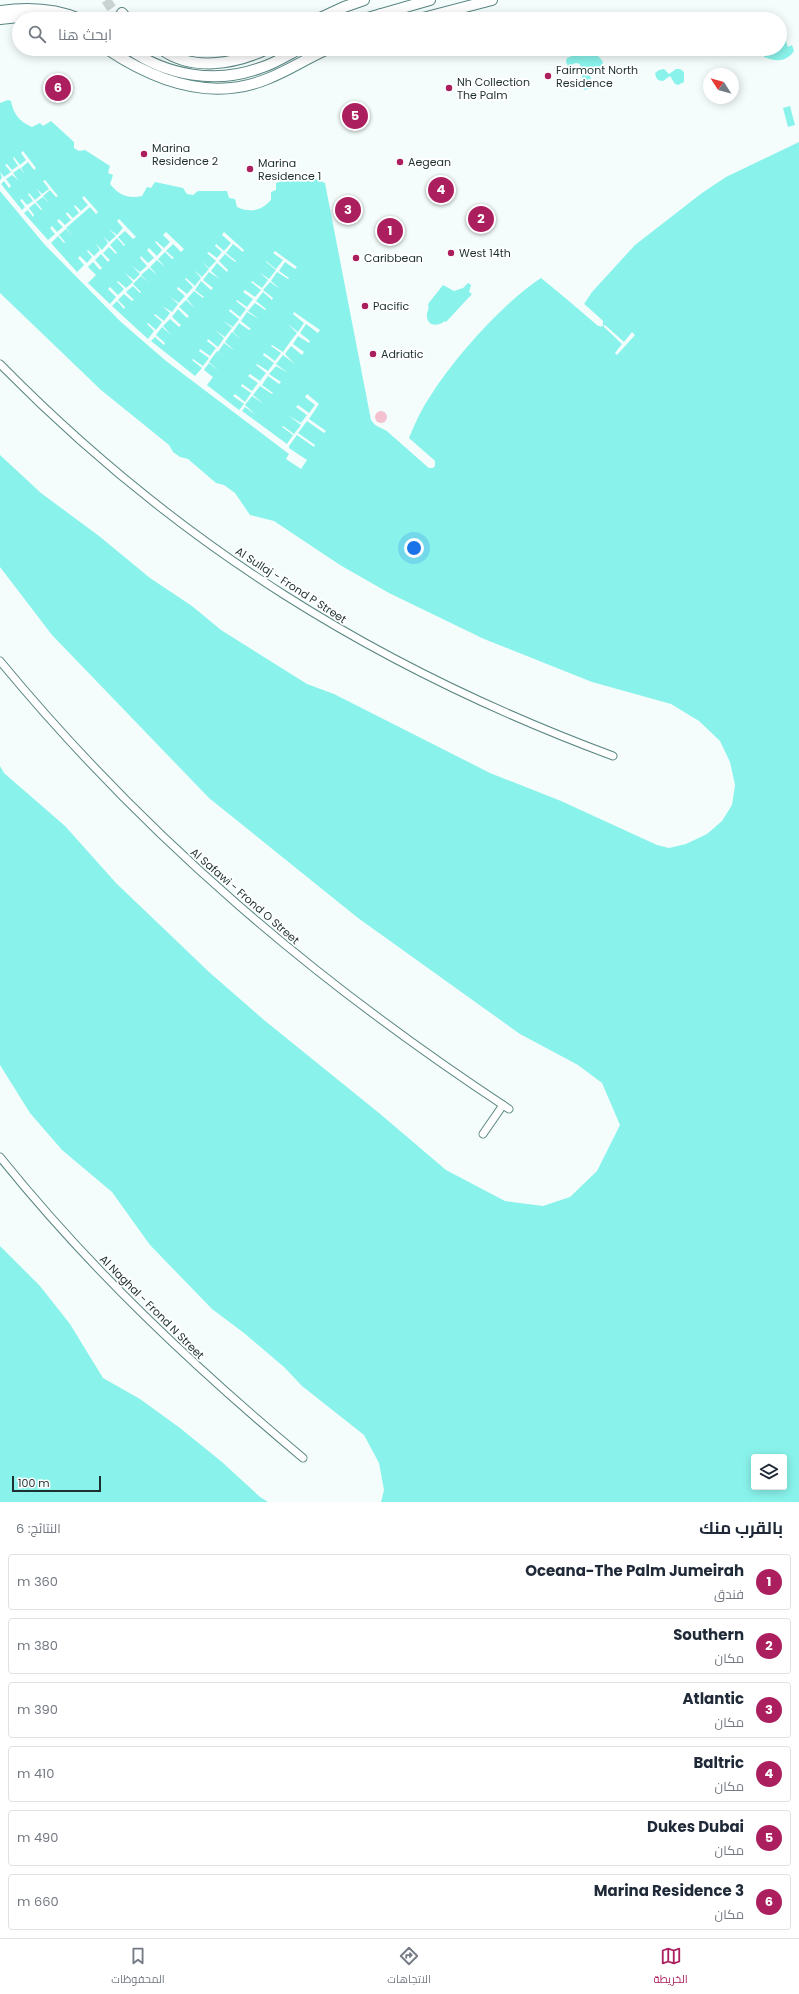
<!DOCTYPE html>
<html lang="ar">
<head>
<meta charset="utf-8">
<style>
	:root { --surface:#fff; --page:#f6f6f7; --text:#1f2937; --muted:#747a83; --line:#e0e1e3; --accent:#ab1f5f }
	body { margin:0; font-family:Poppins,Cairo,sans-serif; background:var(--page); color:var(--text); direction:rtl }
	.controls { position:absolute; right:12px; bottom:12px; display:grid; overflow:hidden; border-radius:4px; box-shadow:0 2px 10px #0003 }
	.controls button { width:36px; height:36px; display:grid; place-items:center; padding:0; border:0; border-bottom:1px solid var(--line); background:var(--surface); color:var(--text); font:20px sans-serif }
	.compass { position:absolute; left:703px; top:68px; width:36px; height:36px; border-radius:50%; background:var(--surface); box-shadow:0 2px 10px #0003; rotate:306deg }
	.scale { position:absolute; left:12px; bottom:10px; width:89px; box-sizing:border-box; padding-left:4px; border:2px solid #1d302f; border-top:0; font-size:11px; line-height:14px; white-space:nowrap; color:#1d302f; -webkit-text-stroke:3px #fff; paint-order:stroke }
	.you { position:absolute; left:414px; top:548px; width:14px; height:14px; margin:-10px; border:3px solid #fff; border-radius:50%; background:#1a73e8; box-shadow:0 0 0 6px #1a73e833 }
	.badge { display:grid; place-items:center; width:26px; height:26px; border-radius:50%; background:var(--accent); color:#fff; font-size:13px; font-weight:700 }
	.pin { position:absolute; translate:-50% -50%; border:2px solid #fff; box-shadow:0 1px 4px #0006 }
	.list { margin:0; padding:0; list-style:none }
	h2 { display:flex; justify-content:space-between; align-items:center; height:52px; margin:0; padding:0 16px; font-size:17px }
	h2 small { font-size:13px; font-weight:400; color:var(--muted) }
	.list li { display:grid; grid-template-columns:26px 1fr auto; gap:12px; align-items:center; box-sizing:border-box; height:56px; margin:0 8px 8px; padding:0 8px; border:1px solid var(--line); border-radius:4px }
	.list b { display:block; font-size:15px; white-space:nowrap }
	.list p { margin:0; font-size:13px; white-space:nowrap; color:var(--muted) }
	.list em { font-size:13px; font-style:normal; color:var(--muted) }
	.icon { flex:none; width:22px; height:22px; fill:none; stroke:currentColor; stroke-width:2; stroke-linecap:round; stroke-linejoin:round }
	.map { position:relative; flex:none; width:799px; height:1502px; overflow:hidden; direction:ltr }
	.search { position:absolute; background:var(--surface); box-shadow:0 2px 10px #0003; left:12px; right:12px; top:12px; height:44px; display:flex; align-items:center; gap:10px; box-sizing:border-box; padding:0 14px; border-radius:22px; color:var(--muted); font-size:15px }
	.sheet { height:436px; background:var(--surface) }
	nav { display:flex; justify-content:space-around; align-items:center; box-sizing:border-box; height:56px; border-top:1px solid var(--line); background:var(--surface); font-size:11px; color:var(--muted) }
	nav a { display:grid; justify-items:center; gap:2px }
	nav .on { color:var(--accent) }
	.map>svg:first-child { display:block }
</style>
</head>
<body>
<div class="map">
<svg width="799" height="1502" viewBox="0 0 799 1502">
	<rect width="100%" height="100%" fill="#f4fdfc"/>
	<!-- green -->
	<circle fill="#f3c1d0" cx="381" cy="417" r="6"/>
	<!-- water -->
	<g fill="#89f3eb" fill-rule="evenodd">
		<path d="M780,37L785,39L788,47L792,45L794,51C787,62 775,62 764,57V52L769,49H780Z"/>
		<path d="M583,49H591C594,55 602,57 603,63L599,68L589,67L592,88L584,90L580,64L576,63L568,66L566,62L567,58L577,54Z"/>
		<path d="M664,69L669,74L676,69H680L684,72V82L678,85L675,84L670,76L663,81C657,81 656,78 655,73L659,70Z"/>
		<path d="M8,100L11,101C14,115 19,121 32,127L40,123L43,126L51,121L74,142V148L79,151L85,150L110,166L108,173L113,175L110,184C119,195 128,199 142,196L147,187L151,188L155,182L183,188L187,194L193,195L198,191H227L229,198L235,199L237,207C250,213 261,211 271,200V192L276,190V183L305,174L325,183L371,420L375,425L387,431L429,468H433L435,461L409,438C415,423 422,408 431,395C455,357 504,302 541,278L601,327L603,321L584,304L592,292L635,245L702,193L726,177L799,142V1502H381L384,1490L379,1463L364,1435L302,1386L284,1367L244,1333L212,1309L150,1245L112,1192L62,1150L30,1113L0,1065V766L4,773L65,826L116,883L209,972L264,1020L379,1113L446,1170L505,1201L543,1206L570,1197L597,1171L620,1125L602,1083L578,1065L520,1034L358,918L209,798L52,635L0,567V455L41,493L99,536L150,578L192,606L221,630L307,684L334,694L490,773L561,801L657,845L669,848L686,844L707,834L722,821L732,805L735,785L730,762L720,741L699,721L671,704L592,682L484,639L389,593L340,565L274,521L250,515L235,493L224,485L216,483L188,459L180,457L173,452L169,445L101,390L0,293V103ZM754,1457H784V1487H754Z"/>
		<path d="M790,106L795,125L788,127L783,108Z"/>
		<path d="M468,283L471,285L469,292L472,294L446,322L445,321C439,326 428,327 427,317C426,312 430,310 428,304L443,285L454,291L463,288Z"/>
		<path d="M0,1246L40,1286L70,1324L103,1378L140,1399L180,1428L222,1462L260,1497L268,1502H0Z"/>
	</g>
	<!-- pier -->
	<g fill="#f4fdfc">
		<path d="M23,151L36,168L34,170L28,162L21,168L25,175L20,168L13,173L18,180L12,175L6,179L11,186L9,188L4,181L1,184L22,210L25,207L20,200L22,199L27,205L33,201L28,194L29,193L35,200L41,195L36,188L42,194L49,189L43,181L45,180L58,196L56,197L50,190L43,196L49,203L43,197L36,202L42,209L41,210L35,203L29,208L34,215L33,217L28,210L24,213L48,240L55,234L50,228L52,226L57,232L63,227L57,221L59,219L65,225L71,220L66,214L67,212L73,218L79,213L74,206L75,205L81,211L88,205L82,198L84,196L98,212L96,214L90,207L82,214L88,221L82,214L74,221L80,228L74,221L66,228L72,235L66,229L59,235L65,242L64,243L58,236L51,243L77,272L84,265L78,258L80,256L87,263L92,257L87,251L88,250L94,256L100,250L95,243L102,250L108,243L103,236L109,242L116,236L109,229L117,235L123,228L117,221L119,219L136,237L133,239L125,231L118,237L125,245L124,246L117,238L110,245L117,253L116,254L109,247L103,253L110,260L108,262L101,254L95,260L102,268L100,270L93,262L88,267L96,275L88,283L110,304L116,297L108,289L110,287L118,295L124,289L117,282L118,281L126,288L133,282L125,273L134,280L140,274L132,266L140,272L147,266L140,258L141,256L148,263L154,258L147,250L149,248L157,256L162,250L155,242L156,241L164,248L170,242L163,235L166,232L184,249L181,252L173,244L166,251L174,258L172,259L165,252L158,259L165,267L157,260L150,267L157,275L149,268L141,275L149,283L141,276L133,284L141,292L140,293L133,286L126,292L134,300L132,301L124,294L118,300L125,307L124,309L117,301L112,306L148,339L154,331L147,324L148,323L156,330L162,322L154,315L155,314L164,321L170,313L162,306L172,312L178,304L170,297L179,303L185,296L177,289L178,287L187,294L193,287L185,279L186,278L195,286L201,278L194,270L202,277L209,269L201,261L209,268L216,261L207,253L209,252L217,258L222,252L215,246L216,244L224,251L231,243L222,235L224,232L244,250L243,252L233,244L226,253L236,261L235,262L225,254L219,261L228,270L227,272L217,263L211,271L220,279L209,272L203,280L213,288L211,290L201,281L195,290L204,297L203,298L194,291L187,299L195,308L186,300L179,307L189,316L187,318L178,309L172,317L181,325L179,327L170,319L163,326L171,335L162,327L156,335L165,343L164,345L155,337L151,341L195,376L202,368L192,360L193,359L203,366L209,358L199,351L200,349L210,356L216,348L207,341L208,339L218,347L224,338L215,330L225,337L232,328L223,321L233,327L239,319L229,311L230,309L240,317L246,309L236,301L237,300L247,307L253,299L243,292L245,290L255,297L261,290L251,282L252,281L262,288L268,280L259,272L269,279L276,270L266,262V261L276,269L283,260L273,253L275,251L297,267L295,269L285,262L279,271L289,278L288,279L277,272L271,281L280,289L270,282L263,290L273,298L272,300L263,292L256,301L266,309L265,310L255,303L248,311L259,319L247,312L241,321L251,329L249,330L239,323L233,332L242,340L232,332L225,342L235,351L224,343L218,352L227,359L217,351L209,362L219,371L209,363L204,370L213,377L207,385L239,410L244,404L233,396L235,394L245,402L251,393L241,386L242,384L252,391L258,383L248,376L250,374L260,381L266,373L256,365L257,364L268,371L274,363L263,355L264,353L275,361L281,353L271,346L272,345L283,352L290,342L280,335L290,342L297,333L288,324L298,332L304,323L293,314L294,312L320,330L318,333L306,324L300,333L310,341L309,343L298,336L293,344L304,352L302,355L291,346L285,354L295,364L283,355L276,364L288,373L276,366L269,374L281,382L279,384L268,376L262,385L273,393L272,394L260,386L253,395L264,404L252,396L245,405L256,415L245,407L242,411L287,444L293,435L282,427L283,426L294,434L301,425L289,416L301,423L307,415L296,407L298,405L309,413L315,405L305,397L307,394L319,404L309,419L326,431L324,433L307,421L298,433L315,445L314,447L297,435L289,446V448L307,460L301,469L286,459L289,454L166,361L121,322L45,245L0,191V180L2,178L0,172L4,177L11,172L5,165L7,164L12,170L18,166L13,158L14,157L20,165L26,160L21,153Z"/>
		<path d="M540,276L599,324L602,325L601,322L583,305L582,303L584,304L603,321V326L605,325L624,342L632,332L635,335L617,355L615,353L622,344L603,326H598Z"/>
		<path d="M389,429L432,466L433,462L407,440V437L435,461V466L433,468H429L387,431Z"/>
	</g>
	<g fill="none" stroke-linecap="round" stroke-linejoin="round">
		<!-- secondary-tunnel -->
		<path stroke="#c9d4d3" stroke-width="10" stroke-dasharray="10 5" stroke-linecap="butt" d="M106,0L117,16"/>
		<defs>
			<g id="street">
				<path d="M0,364C178,545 376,668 613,756"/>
				<path d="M0,661C148,840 315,981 509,1109"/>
				<path d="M483,1134L503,1105"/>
				<path d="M0,1157C90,1269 193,1366 303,1458"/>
			</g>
			<g id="secondary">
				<path d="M0,11C28,7 54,8 80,19"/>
				<path d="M122,13L127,19"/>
				<path d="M381,14L403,19"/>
				<path d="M0,19L29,16L56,19"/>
				<path d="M318,19L344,7L364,0"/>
				<path d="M364,19L430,0"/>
				<path d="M419,19L492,0"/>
				<path d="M107,49C155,81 211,102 267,79C288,71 307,58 328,49"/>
				<path d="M129,49C167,76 216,84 260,68C274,64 286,56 299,49"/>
				<path d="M161,49C192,72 235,64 267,49"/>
			</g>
		</defs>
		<!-- street casing -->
		<use href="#street" stroke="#598682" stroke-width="9"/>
		<!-- secondary casing -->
		<use href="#secondary" stroke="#598682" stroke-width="12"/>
		<!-- street -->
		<use href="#street" stroke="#fff" stroke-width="7"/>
		<!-- secondary -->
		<use href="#secondary" stroke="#fff" stroke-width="10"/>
	</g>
	<!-- markers -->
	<g fill="#ab1f5f" stroke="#fff" stroke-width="1.5">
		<circle cx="548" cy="76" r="4"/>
		<circle cx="449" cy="88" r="4"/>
		<circle cx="144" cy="154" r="4"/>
		<circle cx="400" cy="162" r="4"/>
		<circle cx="250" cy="169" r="4"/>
		<circle cx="451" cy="253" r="4"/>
		<circle cx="356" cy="258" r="4"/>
		<circle cx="365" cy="306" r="4"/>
		<circle cx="373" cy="354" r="4"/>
	</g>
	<g text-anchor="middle" stroke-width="3.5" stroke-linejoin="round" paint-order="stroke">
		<!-- poi labels -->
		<g font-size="11" fill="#1d302f" stroke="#fff" text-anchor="start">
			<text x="556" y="74">Fairmont North<tspan x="556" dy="13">Residence</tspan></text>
			<text x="457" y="86">Nh Collection<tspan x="457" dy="13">The Palm</tspan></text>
			<text x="152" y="152">Marina<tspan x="152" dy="13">Residence 2</tspan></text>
			<text x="408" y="166">Aegean</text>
			<text x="258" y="167">Marina<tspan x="258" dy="13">Residence 1</tspan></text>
			<text x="459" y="257">West 14th</text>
			<text x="364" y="262">Caribbean</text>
			<text x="373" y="310">Pacific</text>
			<text x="381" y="358">Adriatic</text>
		</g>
		<!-- street labels -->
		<g font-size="11" fill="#1d302f" stroke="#fff">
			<text transform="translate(291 585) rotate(33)" y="4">Al Sullaj - Frond P Street</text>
			<text transform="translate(245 896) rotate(41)" y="4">Al Safawi - Frond O Street</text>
			<text transform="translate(152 1307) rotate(45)" y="4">Al Naghal - Frond N Street</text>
		</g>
	</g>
</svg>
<div class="controls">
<button><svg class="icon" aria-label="layers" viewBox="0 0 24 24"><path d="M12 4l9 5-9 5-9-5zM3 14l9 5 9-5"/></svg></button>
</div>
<svg class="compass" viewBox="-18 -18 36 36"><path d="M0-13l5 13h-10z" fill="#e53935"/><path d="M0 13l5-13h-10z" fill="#747a83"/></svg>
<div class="scale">100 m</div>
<div class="you"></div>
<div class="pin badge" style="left:390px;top:231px">1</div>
<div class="pin badge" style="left:481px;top:219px">2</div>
<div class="pin badge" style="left:348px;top:210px">3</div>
<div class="pin badge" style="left:441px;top:190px">4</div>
<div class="pin badge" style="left:355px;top:116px">5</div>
<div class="pin badge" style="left:58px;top:88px">6</div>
<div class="search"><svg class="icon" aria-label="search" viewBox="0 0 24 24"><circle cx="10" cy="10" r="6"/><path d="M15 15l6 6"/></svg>ابحث هنا</div>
</div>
<section class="sheet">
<h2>بالقرب منك<small>النتائج: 6</small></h2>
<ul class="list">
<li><span class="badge">1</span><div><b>Oceana-The Palm Jumeirah</b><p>فندق</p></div><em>360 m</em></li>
<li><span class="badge">2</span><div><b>Southern</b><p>مكان</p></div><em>380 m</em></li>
<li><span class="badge">3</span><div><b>Atlantic</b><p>مكان</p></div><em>390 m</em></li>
<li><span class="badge">4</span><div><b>Baltric</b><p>مكان</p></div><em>410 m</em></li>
<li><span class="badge">5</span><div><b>Dukes Dubai</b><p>مكان</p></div><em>490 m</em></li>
<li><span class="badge">6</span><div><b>Marina Residence 3</b><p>مكان</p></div><em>660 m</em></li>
</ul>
</section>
<nav>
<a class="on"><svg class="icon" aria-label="map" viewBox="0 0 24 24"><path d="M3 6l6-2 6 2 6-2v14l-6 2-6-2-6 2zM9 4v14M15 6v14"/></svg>الخريطة</a>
<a><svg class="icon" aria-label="directions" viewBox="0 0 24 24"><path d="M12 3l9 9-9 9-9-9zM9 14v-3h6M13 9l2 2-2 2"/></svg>الاتجاهات</a>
<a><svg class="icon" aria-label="saved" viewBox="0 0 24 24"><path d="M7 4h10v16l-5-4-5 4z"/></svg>المحفوظات</a>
</nav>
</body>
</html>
